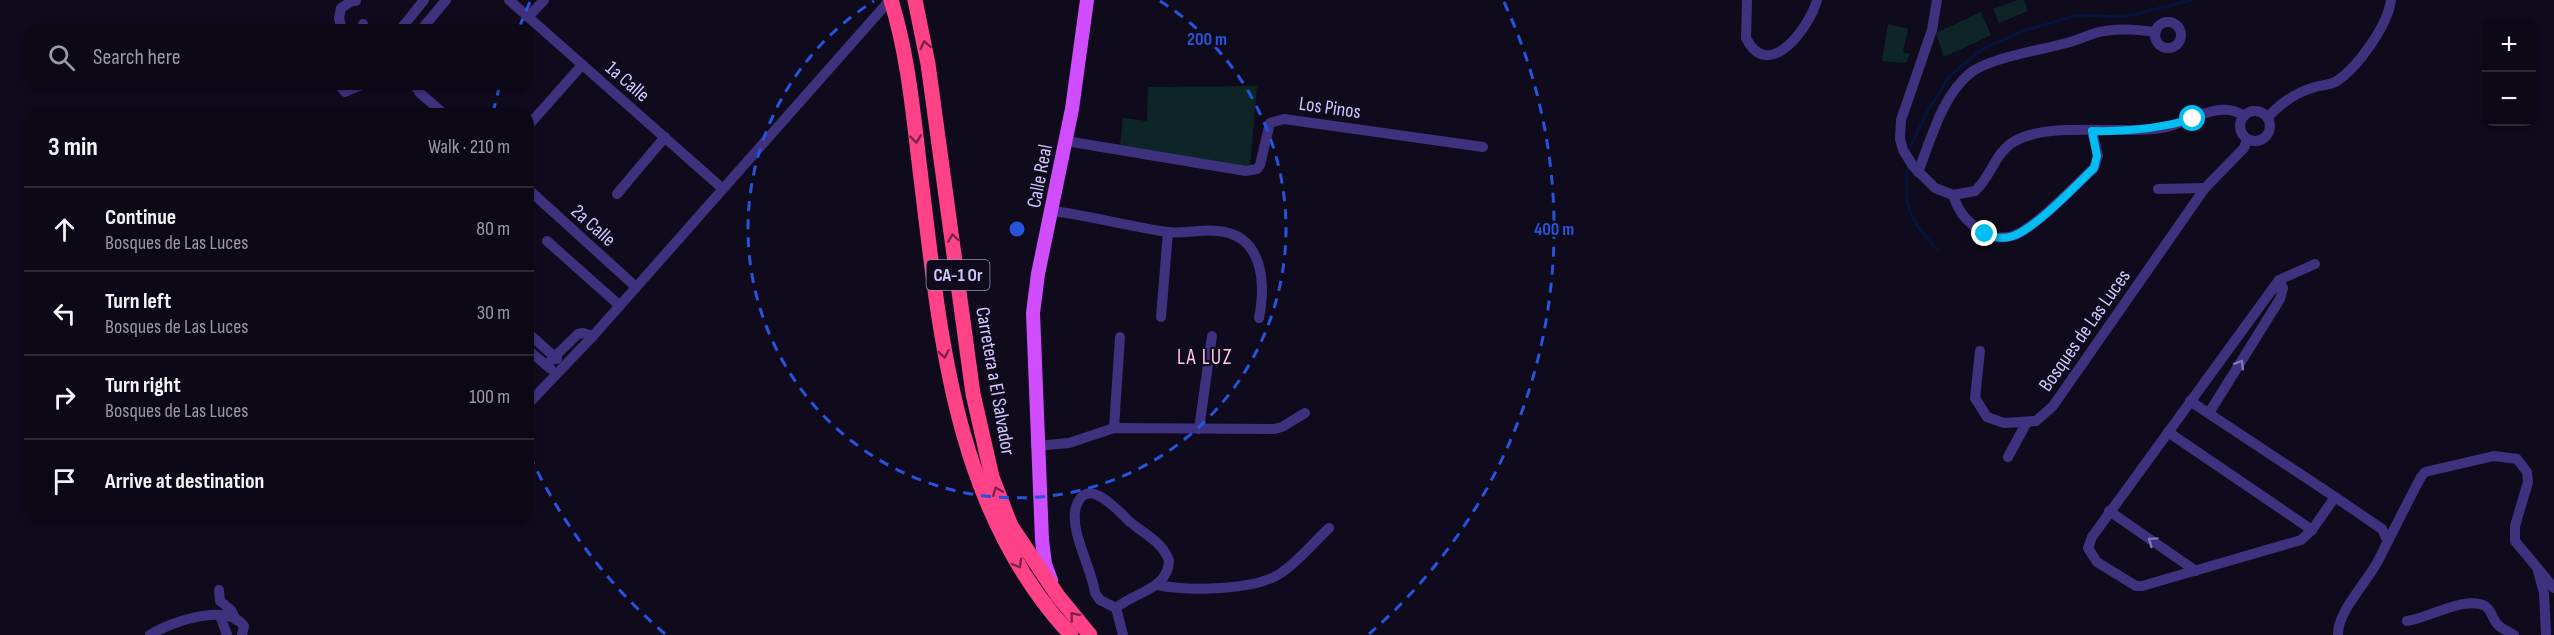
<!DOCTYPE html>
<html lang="en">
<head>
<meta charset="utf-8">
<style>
	:root { --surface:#0c0816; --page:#1a1623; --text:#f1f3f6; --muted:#9a9aa1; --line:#2c2935 }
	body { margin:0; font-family:"Sofia Sans Condensed",sans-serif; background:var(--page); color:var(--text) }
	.controls { position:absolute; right:18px; top:18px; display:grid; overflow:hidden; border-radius:12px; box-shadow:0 2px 4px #0004 }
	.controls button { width:54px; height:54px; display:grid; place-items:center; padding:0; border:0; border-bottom:2px solid var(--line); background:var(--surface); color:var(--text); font:30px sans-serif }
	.stop { position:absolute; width:18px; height:18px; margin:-14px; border:4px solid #00bef1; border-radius:50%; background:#fff }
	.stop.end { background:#00bef1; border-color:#fff; box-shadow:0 2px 6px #0008 }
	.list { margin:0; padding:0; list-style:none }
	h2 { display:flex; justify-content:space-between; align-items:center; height:78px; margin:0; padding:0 24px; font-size:26px }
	h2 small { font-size:20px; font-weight:400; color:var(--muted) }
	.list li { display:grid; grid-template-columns:39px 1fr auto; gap:18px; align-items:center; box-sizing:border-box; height:84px; padding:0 24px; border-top:2px solid var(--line) }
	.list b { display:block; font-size:22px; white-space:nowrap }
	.list p { margin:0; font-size:20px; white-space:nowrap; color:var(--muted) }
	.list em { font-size:20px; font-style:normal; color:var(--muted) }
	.icon { flex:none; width:33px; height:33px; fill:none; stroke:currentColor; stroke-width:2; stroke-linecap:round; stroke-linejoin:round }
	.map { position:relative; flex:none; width:2554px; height:635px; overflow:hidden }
	.search { position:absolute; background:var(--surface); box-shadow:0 2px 4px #0004; left:24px; top:24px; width:510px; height:66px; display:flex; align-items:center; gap:15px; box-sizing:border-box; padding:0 21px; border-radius:18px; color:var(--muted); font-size:22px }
	.panel { position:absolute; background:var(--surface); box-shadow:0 2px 4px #0004; left:24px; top:108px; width:510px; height:414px; border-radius:18px }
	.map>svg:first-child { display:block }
</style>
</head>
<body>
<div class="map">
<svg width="2554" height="635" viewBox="0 0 2554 635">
	<rect width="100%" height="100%" fill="#100a1d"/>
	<!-- green -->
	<g fill="#0d2527">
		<path d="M2018,0H2024L2028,11L1999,23L1993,9Z"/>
		<path d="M1981,12L1991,35L1944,57L1936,33Z"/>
		<path d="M1888,24L1908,29L1903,52L1910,54L1906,63L1882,61Z"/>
		<path d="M1257,86L1250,167L1120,145L1123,118L1147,121L1148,87Z"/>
	</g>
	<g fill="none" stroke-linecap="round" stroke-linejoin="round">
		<!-- stream -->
		<g stroke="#06133b" stroke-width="3">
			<path d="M1909,150L1927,112L1950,76L1981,50L2020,32L2078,15L2123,17L2193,0"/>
			<path d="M1907,169C1904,208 1910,221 1937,249"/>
		</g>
		<!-- minor -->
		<g stroke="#3e327f" stroke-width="10">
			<path d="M509,0L723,189"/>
			<path d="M1747,0L1746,38C1769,84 1810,26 1817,0"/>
			<path d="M1937,0L1932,30L1901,120L1900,139L1903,150L1913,166L1935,188L1953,195L1975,191C1991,177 1995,152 2015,141C2052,121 2118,135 2161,128C2188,124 2219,98 2244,116"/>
			<path d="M528,17L544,0"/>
			<circle cx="2168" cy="35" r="13"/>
			<path d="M342,30L339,18L341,8L352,1H356"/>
			<path d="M362,30L363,24"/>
			<path d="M400,30L424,0"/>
			<path d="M421,30L446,0"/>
			<path d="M338,84L345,92L364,84"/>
			<path d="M414,84L420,93L444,114"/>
			<circle cx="2255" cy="126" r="15"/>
			<path d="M2268,117C2280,104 2297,92 2315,87C2322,85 2331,85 2337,81C2358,67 2388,25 2391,0"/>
			<path d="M528,126L582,65"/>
			<path d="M1066,141L1246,171L1257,169L1260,165L1270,123L1284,119L1483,147"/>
			<path d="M1918,172C1931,140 1941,98 1969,74C1990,57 2043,50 2070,42C2081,39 2094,32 2105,31C2122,28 2139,30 2156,32"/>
			<path d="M528,189L636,287"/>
			<path d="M2158,189L2205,188"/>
			<path d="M617,194L665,137"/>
			<path d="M1953,195C1958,210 1964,219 1977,228C1988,236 1998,240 2012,236C2032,231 2077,184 2094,168L2098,156L2092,131"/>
			<path d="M1053,211C1091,216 1128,226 1167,232C1184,234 1201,229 1218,231C1263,235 1266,283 1259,318"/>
			<path d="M547,241L619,305"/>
			<path d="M2279,280L2315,264"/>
			<path d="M1161,317L1168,232"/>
			<path d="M528,333L557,359"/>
			<path d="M528,350L551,369"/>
			<path d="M1980,351L1975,398L1987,417L2004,423L2036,421L2053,406L2205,188L2244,148L2247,140"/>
			<path d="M546,365L578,334L583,333L593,336"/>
			<path d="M2190,401L2335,497"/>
			<path d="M528,404L593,336L890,0"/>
			<path d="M2209,413L2280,299L2283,288L2279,280L2092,537L2088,548L2097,562L2136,586H2142L2301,540L2312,530L2335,497L2382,529L2387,540"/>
			<path d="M1114,428L1120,337"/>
			<path d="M1199,429L1212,336"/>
			<path d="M2168,432L2312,530"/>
			<path d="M1036,446L1069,443L1114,428L1274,429L1282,427L1305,413"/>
			<path d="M2008,457L2027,422"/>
			<path d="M2109,511L2196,571"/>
			<path d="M2538,571L2544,593L2546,635"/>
			<path d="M1157,585C1188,591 1255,591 1281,573C1299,561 1314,542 1329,528"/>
			<path d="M219,590L220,601L231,610L236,620"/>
			<path d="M1116,608L1100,600L1095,593C1092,568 1069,531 1076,507C1087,473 1119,512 1130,522C1144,534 1163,542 1169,561C1168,589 1135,592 1116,608L1123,635"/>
			<path d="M220,615L227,635"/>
			<path d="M2407,621C2426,619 2467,595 2485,606C2492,610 2492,619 2498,625C2502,629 2509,632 2514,635"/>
			<path d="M150,635C170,622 227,602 244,626L242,635"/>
			<path d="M2338,635C2337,612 2367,582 2378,561C2392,533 2406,505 2421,477L2425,472L2494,456L2517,459L2527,472L2528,482L2515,526V541L2554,588"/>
		</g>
		<!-- major -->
		<path stroke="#d04dff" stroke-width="14" d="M1051,580L1045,564L1042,540L1033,313L1038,274L1072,109L1087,0"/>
		<!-- highway -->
		<g stroke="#ff4187" stroke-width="15">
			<path d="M891,0C908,55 913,112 920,170C940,333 953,509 1071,635"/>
			<path d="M915,0L928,64L973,394L992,477L1011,526L1058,596L1090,635"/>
		</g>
	</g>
	<!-- one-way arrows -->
	<defs><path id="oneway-chevron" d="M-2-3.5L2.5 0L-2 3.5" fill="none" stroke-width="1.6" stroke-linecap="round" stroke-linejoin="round" transform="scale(1.5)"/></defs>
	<g stroke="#7c234d">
		<use href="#oneway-chevron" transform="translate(925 45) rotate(-102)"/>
		<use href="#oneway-chevron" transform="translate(916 139) rotate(83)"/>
		<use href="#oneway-chevron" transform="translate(953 238) rotate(-98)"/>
		<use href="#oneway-chevron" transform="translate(944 354) rotate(81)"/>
		<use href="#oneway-chevron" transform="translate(997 491) rotate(-112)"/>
		<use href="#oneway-chevron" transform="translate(1018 564) rotate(60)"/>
		<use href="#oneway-chevron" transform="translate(1074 616) rotate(-129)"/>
	</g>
	<g stroke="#8175b9">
		<use href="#oneway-chevron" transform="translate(2240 364) rotate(-58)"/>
		<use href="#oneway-chevron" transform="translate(2152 541) rotate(-145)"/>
	</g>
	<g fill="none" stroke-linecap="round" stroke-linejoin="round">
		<!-- route -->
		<path stroke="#00bef1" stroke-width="8" d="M1985,234C1993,238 2005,239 2013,236C2035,229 2076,185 2094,168L2097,156L2092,131C2128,132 2158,129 2193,119"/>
	</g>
	<!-- distance rings -->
	<g fill="none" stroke="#2654da" stroke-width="3" stroke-dasharray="10 8">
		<path d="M1160 1A269 269 0 1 1 874 1"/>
		<path d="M665 634A537 537 0 0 1 528 452M493 113A537 537 0 0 1 500 85M519 28A537 537 0 0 1 530 2M1504 2A537 537 0 0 1 1369 634"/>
	</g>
	<g text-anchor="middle" stroke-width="4.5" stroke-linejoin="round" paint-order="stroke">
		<!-- shield labels -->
		<rect fill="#100a1d" stroke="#988ebb" stroke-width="1.5" x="926.5" y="260" width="63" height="30" rx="4.5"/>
		<g font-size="18" font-weight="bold" fill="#d3c6ff">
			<text x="958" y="281">CA-1 Or</text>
		</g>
		<!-- street labels -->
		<g font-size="20" fill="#d3c6ff" stroke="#100a1d">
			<text transform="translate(628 81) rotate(41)" y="7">1a Calle</text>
			<text transform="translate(1330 107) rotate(8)" y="7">Los Pinos</text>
			<text transform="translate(1039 176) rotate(-79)" y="7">Calle Real</text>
			<text transform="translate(594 225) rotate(42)" y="7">2a Calle</text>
			<text transform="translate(2084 330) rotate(-55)" y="7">Bosques de Las Luces</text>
			<text transform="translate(996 381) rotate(80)" y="7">Carretera a El Salvador</text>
		</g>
		<!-- neighbourhood labels -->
		<g font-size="21" letter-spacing="1.5" fill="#ffc8e5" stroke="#100a1d">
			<text x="1205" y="364">LA LUZ</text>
		</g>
	</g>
	<circle cx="1017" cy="229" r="9" fill="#2654da" stroke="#100a1d" stroke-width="3"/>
	<g font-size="18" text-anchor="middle" font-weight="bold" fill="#2654da" stroke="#100a1d" stroke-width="4.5" stroke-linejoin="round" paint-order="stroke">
		<text x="1207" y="45">200 m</text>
		<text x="1554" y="235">400 m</text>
	</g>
</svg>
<div class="controls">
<button>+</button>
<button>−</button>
</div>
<div class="stop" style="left:2193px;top:119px"></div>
<div class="stop end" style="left:1985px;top:234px"></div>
<div class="search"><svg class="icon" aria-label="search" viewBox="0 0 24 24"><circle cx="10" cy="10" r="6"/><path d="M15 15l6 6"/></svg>Search here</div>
<section class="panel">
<h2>3 min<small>Walk · 210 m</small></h2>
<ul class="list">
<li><svg class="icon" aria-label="ahead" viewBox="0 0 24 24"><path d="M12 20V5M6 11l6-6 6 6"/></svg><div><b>Continue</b><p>Bosques de Las Luces</p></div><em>80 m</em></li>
<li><svg class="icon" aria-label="left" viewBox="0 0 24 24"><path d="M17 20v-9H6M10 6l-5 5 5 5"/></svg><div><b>Turn left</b><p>Bosques de Las Luces</p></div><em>30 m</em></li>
<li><svg class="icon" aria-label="right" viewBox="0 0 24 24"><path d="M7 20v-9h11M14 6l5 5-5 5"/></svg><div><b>Turn right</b><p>Bosques de Las Luces</p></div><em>100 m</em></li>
<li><svg class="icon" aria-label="arrive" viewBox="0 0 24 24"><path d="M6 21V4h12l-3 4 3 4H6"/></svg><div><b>Arrive at destination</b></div></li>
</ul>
</section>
</div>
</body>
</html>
